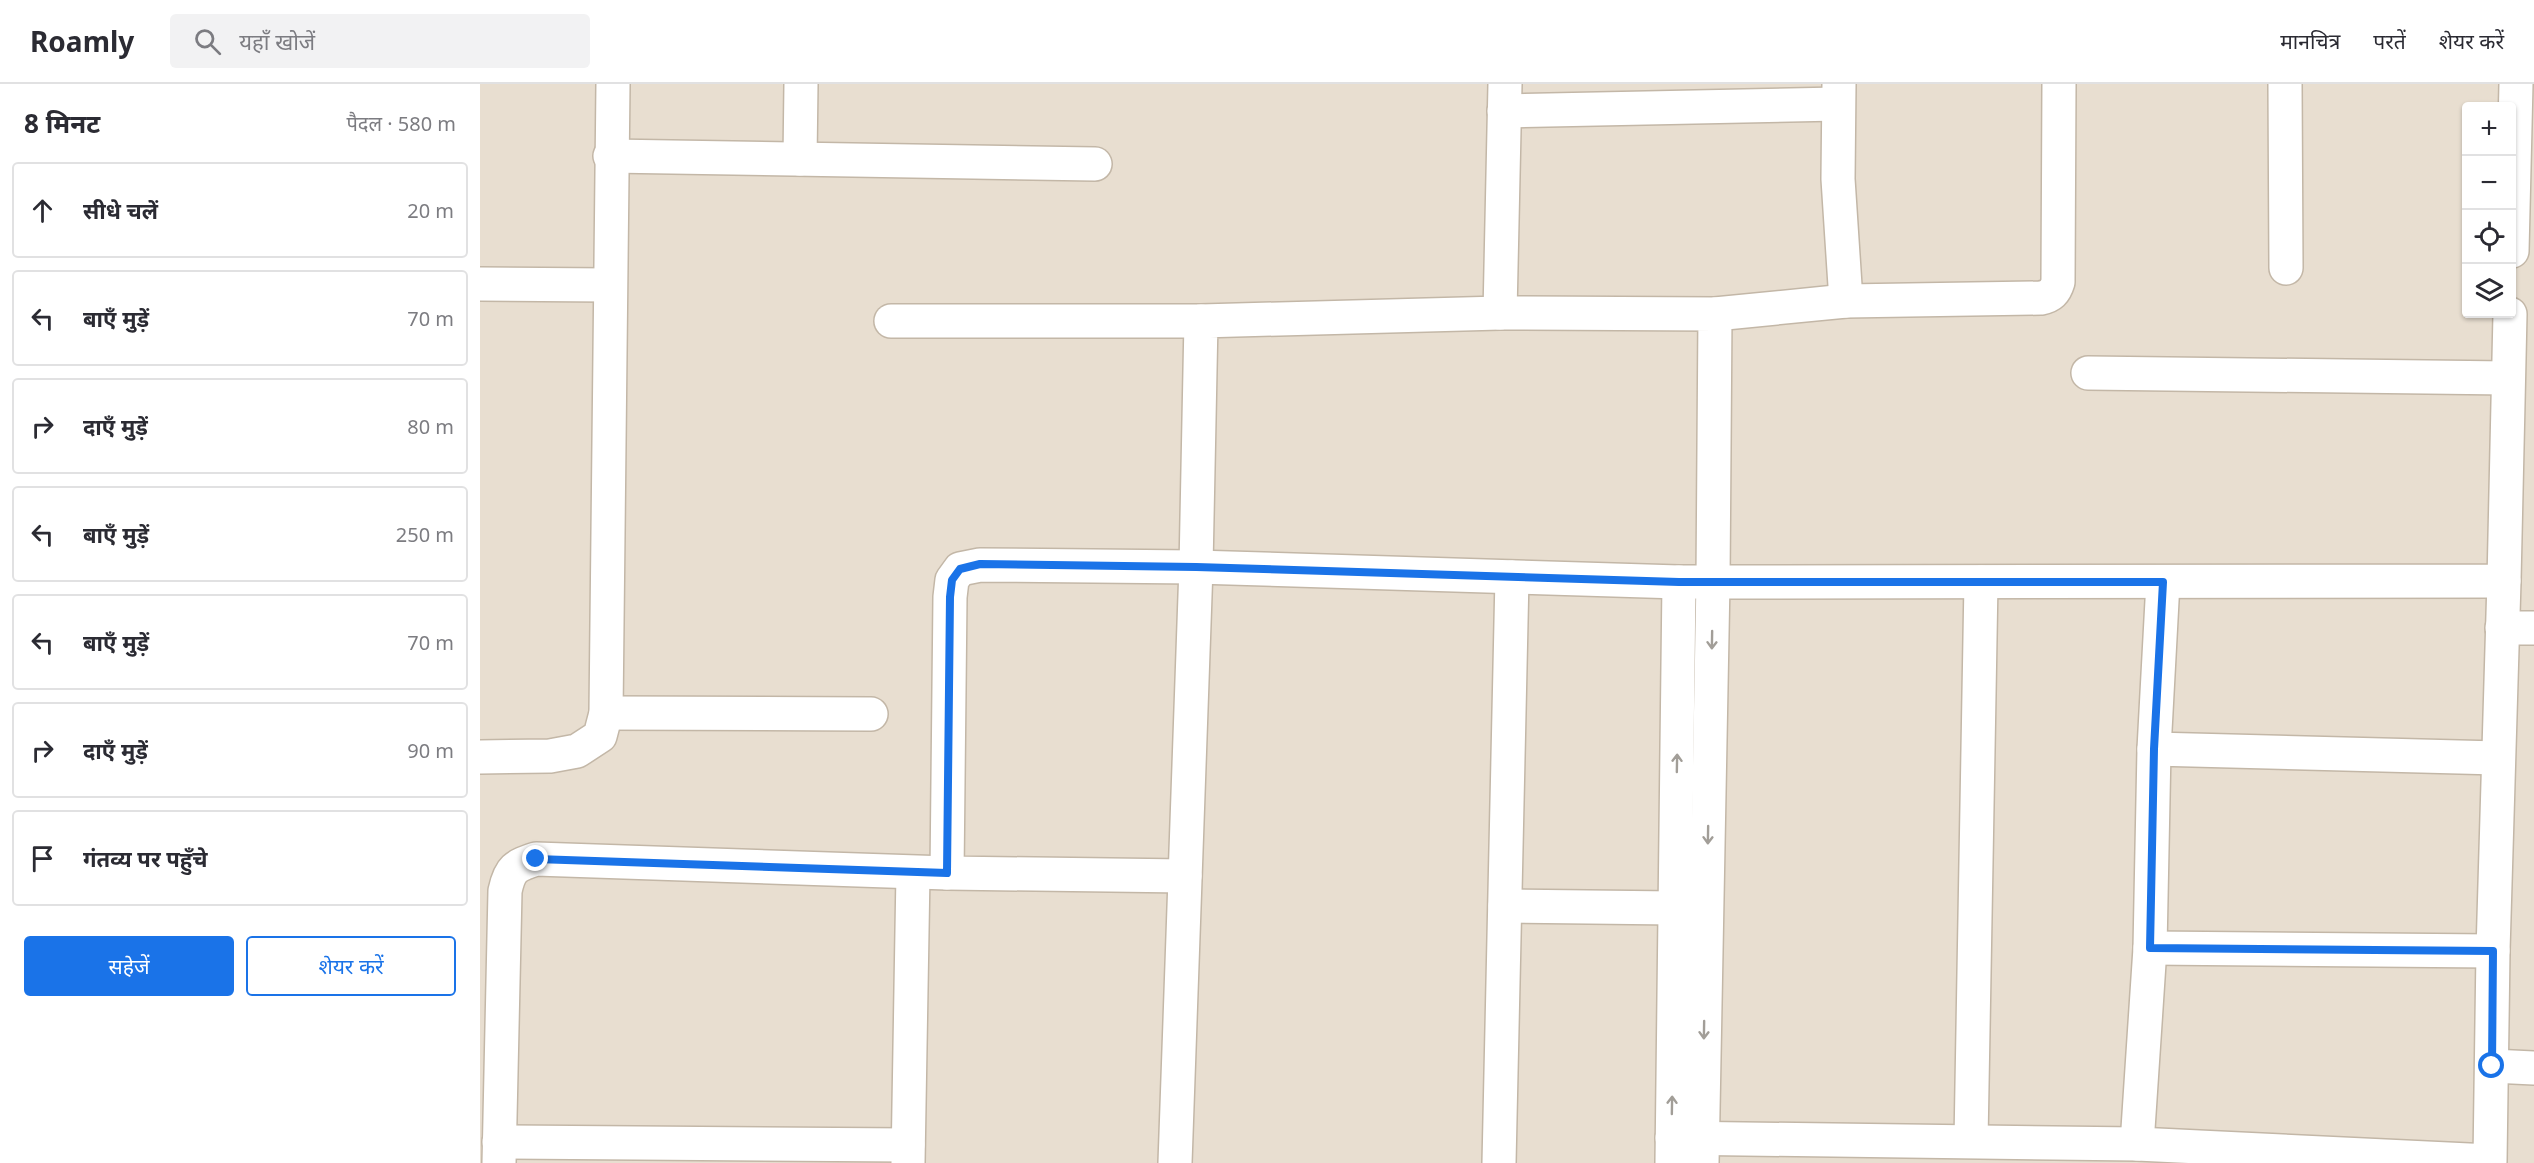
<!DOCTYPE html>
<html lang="hi">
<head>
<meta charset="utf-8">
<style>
	:root { --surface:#fff; --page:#f2f2f3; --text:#2b2b33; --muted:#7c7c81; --line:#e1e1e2; --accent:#1a73e8 }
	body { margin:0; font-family:"Noto Sans","Noto Sans Devanagari",sans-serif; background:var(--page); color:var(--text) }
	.controls { position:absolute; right:18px; top:18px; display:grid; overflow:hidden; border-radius:6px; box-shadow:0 2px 4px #0004 }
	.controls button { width:54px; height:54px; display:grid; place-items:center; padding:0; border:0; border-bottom:2px solid var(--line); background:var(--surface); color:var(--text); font:30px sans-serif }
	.stop { position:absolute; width:18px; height:18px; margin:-14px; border:4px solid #1a73e8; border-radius:50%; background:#fff }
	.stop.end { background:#1a73e8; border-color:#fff; box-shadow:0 2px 6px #0008 }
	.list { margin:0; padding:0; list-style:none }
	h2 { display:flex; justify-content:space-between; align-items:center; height:78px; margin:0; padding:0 24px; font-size:26px }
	h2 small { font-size:20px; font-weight:400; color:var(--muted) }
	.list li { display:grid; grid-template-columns:39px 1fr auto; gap:18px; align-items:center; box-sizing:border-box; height:96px; margin:0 12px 12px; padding:0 12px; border:2px solid var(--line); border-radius:6px }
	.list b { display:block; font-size:22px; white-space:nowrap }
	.list em { font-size:20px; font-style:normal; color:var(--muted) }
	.actions { display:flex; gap:12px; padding:18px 24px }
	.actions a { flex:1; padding:14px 0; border:2px solid var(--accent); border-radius:6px; text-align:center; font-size:21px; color:var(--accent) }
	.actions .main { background:var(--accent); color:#fff }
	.icon { flex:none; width:33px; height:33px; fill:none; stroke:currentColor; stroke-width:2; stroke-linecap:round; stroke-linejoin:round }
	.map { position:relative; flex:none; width:2054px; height:1079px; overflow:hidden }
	header { display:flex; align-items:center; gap:36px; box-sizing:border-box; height:84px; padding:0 30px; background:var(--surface); border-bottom:2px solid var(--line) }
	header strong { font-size:28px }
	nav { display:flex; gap:33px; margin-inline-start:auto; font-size:21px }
	.search { width:420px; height:54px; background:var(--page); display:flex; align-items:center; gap:15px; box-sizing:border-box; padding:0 21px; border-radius:6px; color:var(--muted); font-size:22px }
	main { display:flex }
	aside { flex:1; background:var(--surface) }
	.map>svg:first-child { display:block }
</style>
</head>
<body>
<header>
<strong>Roamly</strong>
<div class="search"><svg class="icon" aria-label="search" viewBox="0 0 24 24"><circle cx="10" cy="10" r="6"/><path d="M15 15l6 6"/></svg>यहाँ खोजें</div>
<nav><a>मानचित्र</a><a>परतें</a><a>शेयर करें</a></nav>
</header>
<main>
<aside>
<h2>8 मिनट<small>पैदल · 580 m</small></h2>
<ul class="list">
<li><svg class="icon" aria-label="ahead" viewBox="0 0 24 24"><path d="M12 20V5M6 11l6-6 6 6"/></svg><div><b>सीधे चलें</b></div><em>20 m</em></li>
<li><svg class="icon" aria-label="left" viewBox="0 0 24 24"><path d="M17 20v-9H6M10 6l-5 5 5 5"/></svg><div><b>बाएँ मुड़ें</b></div><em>70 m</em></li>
<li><svg class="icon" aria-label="right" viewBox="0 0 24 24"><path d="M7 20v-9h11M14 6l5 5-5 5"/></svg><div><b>दाएँ मुड़ें</b></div><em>80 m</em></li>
<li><svg class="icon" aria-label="left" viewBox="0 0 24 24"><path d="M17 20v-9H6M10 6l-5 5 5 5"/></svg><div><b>बाएँ मुड़ें</b></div><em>250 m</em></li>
<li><svg class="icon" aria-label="left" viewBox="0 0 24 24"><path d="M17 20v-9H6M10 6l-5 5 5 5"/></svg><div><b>बाएँ मुड़ें</b></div><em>70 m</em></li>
<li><svg class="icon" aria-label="right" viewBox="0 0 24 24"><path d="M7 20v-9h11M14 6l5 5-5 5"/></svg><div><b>दाएँ मुड़ें</b></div><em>90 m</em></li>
<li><svg class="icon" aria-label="arrive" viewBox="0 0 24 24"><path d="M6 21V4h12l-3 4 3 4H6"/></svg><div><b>गंतव्य पर पहुँचे</b></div></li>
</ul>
<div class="actions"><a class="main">सहेजें</a><a>शेयर करें</a></div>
</aside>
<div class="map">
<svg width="2054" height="1079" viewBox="0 0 2054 1079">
	<rect width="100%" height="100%" fill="#f3ede3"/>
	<!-- residential -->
	<path fill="#e8ded0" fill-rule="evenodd" d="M0,0H2054V1079H0ZM1986,22H2032V230H1986Z"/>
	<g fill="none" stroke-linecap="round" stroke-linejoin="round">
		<defs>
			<g id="minor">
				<path d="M1359,0L1358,95L1366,217"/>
				<path d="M1805,0L1806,184"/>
				<path d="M1024,27L1358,20"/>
				<path d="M130,72L615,80"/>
				<path d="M320,75L321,0"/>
				<path d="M2032,167L2036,0"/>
				<path d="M0,200L129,201"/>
				<path d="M1020,229L1235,230L1233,497L1222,1079"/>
				<path d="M1235,230L1366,217L1561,214C1571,212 1575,208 1578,198L1579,0"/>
				<path d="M411,237H721"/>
				<path d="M1608,289L2028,294"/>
				<path d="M1683,498L1674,665L2018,674"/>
				<path d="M2022,544H2054"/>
				<path d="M126,629L391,630"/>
				<path d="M0,673L70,672L97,667L120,652L126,629L133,0"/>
				<path d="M705,792L467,789L470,513L472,496L480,485L500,481L716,483L1199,498L2024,497L2030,230"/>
				<path d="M1025,822L1195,824L1216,822"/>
				<path d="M1670,864L2013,867"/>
				<path d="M2012,982L2054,984"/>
				<path d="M1192,1054L1657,1060L2010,1077L2013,867L2024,497"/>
				<path d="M1491,1057L1501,498"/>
				<path d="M19,1058L428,1061"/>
				<path d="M1657,1060L1670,864L1674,665"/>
				<path d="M19,1079L25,807C30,784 35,782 56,775L467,789"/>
				<path d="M428,1079L433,789"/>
				<path d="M695,1079L716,483L721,237L1020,229L1025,0"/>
				<path d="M1019,1079L1032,493"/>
				<path d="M1192,1079L1199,498"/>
			</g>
		</defs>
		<!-- minor casing -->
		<use href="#minor" stroke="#c3b7a7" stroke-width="36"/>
		<!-- minor -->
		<use href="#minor" stroke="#fff" stroke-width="33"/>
	</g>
	<!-- one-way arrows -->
	<defs><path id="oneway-shaft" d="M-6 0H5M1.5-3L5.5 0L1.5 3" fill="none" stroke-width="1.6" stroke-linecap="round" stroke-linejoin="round" transform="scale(1.5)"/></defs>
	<g stroke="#a29e98">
		<use href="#oneway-shaft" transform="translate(1232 556) rotate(91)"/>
		<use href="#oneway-shaft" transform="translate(1197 679) rotate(-89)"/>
		<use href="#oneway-shaft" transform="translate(1228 751) rotate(91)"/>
		<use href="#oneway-shaft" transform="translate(1224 946) rotate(91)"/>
		<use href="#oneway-shaft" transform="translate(1192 1021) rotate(-89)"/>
	</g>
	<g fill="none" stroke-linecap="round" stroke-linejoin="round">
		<!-- route -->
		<path stroke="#1a73e8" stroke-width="8" d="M56,775L467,789L470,513L472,496L480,485L500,480L716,483L1199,498H1683L1674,665L1670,864L2013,867L2012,982"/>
	</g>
</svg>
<div class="controls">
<button>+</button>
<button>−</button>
<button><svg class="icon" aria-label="locate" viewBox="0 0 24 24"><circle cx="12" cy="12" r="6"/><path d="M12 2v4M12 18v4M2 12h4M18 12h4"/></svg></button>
<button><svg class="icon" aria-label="layers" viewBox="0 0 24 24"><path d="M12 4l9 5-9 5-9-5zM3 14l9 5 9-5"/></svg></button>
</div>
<div class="stop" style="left:2012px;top:982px"></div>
<div class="stop end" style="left:56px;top:775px"></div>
</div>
</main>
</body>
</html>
